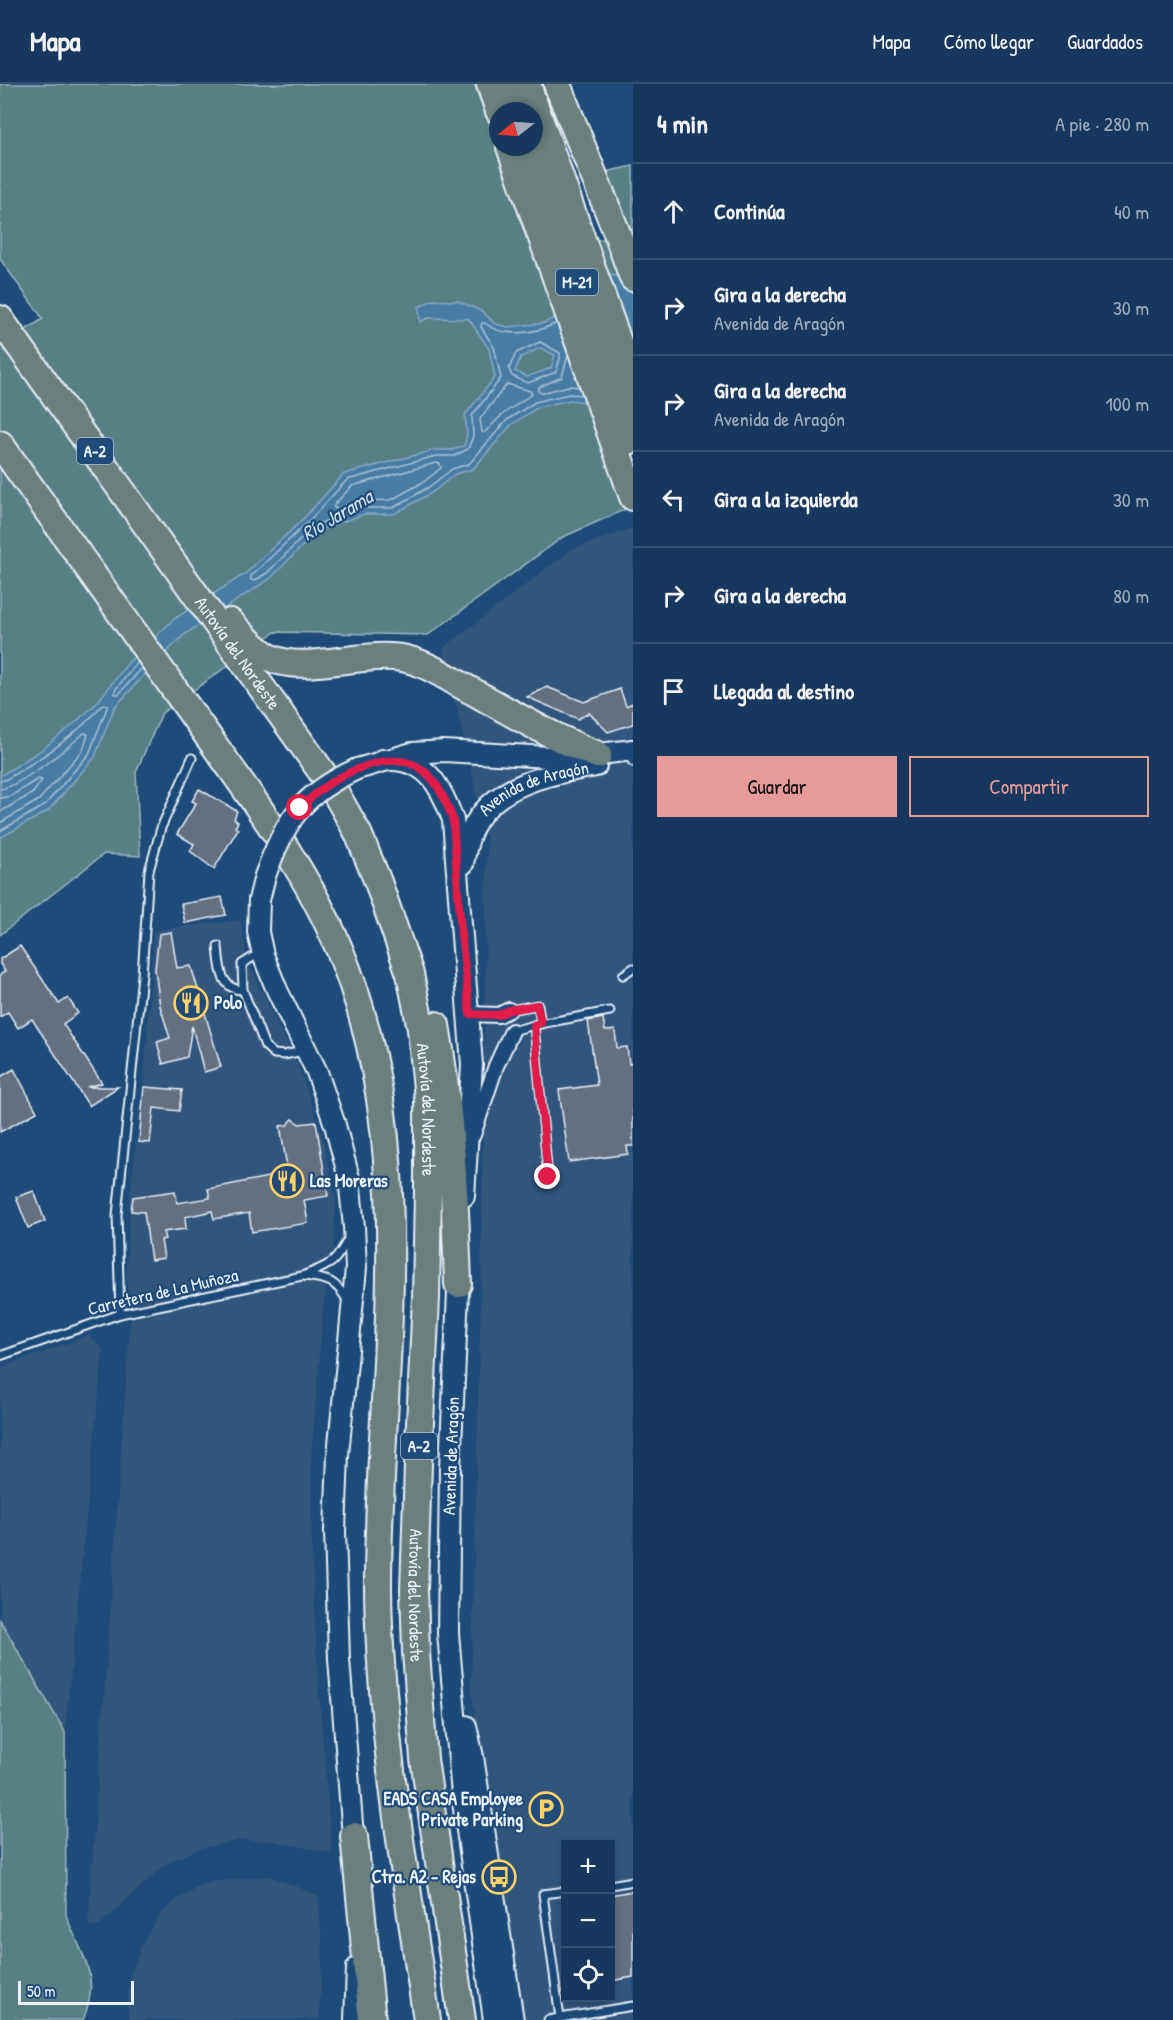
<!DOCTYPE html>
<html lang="es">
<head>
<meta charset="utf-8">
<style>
	:root { --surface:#17385c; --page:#244365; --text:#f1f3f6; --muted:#9eacbb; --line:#365272; --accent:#e69b98 }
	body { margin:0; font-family:"Patrick Hand",sans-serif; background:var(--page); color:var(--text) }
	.controls { position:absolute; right:18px; bottom:18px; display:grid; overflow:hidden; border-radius:0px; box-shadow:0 3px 9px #0003 }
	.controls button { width:54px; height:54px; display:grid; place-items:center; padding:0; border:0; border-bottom:2px solid var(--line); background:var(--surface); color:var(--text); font:30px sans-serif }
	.compass { position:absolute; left:489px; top:18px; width:54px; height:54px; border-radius:50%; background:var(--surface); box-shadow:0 3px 9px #0003; rotate:253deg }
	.scale { position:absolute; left:18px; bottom:15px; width:116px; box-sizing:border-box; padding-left:6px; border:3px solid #e8f1f8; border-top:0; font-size:16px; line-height:21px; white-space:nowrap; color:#e8f1f8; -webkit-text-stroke:4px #1f4a7a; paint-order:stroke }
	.stop { position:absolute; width:18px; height:18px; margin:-14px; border:4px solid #e11d48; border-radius:50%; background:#fff }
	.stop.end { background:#e11d48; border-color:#fff; box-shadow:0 2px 6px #0008 }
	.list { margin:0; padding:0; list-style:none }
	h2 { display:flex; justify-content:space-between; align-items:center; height:78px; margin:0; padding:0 24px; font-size:26px }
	h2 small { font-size:20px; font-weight:400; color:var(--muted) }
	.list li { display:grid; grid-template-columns:39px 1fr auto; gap:18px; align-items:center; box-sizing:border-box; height:96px; padding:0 24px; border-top:2px solid var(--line) }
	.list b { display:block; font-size:22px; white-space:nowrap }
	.list p { margin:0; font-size:20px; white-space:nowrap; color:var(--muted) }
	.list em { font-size:20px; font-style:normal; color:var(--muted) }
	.actions { display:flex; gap:12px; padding:18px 24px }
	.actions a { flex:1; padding:14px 0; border:2px solid var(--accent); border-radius:0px; text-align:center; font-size:21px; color:var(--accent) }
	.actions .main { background:var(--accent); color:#111 }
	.icon { flex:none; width:33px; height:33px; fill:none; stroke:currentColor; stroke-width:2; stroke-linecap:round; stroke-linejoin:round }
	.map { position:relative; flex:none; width:633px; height:1936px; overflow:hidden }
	header { display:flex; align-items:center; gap:36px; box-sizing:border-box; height:84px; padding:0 30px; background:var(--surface); border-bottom:2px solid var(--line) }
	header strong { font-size:28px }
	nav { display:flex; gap:33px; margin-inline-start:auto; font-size:21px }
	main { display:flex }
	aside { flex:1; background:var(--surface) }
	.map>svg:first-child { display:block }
</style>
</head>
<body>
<header>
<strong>Mapa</strong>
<nav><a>Mapa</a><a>Cómo llegar</a><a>Guardados</a></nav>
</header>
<main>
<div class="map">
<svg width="633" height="1936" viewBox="0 0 633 1936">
	<rect width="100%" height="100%" fill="#1f4a7a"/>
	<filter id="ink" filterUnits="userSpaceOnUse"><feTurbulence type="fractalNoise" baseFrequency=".0167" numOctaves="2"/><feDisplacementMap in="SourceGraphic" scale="12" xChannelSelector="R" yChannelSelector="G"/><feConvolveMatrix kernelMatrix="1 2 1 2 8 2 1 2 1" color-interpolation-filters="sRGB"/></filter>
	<g filter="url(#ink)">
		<!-- built -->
		<g fill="#33557c" fill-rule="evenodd">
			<path d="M633,444V1936H522L471,1606L481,1204L487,756L443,564L572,465ZM566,1760H610V1914H566Z"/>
			<path d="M241,836L247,876L300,986L323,1054L336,1118L333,1170L324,1214L311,1376L312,1470L318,1596L332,1769L271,1757L240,1756L198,1765L167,1779L97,1843L88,1841L130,1239L126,1193L130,1112L144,997L154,846Z"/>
			<path d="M89,1251L103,1266L65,1648L0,1536V1284Z"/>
			<path d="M269,1792L318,1811L323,1866L319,1936H130L127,1920L130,1892L142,1860L161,1830L180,1813L200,1801L217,1797Z"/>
		</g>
		<!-- green -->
		<g fill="#597f85" stroke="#a0b8be" stroke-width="1.5">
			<path d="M0,0H474L490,41L526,154L590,158L632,148L605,88L633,82V198L602,187L633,272V422L563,453L428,551L275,548L162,629L136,688L140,772L104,770L0,851V262L43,235L0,175Z"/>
			<path d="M0,1536L65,1648L66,1831C81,1872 102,1890 83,1936H0Z"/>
		</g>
		<!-- water -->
		<path fill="#477ca5" stroke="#87abc6" stroke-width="1.5" fill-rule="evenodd" d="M601,187L633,198V310L594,319L570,316L538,323L511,341L473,385L455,390L433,408L394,430H364L317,447L271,494L185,550L148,587L114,624L95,673L48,727L0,754V692L40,667L69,644L96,620L128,579L174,535L245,490L304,434L344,390L435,366H452L464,362L467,351L465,331L495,293L489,265L469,235L428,234L420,238L419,223L432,216L458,217L483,228L495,240L508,243L544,239L558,232ZM540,264L555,271L551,284L527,293L515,287L521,273Z"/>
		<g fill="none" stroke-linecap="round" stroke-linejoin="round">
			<!-- shore -->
			<g stroke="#a8c2d7" stroke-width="1.5">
				<path d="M557,239C537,249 503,255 485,239H482L481,243L494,263L501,294L472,332L473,352L468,365L454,372H436L347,396L308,438L251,492V496L254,497L267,489L315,441L363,424H393L429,403L452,385L469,380L507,336L535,318L569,310L582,311"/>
				<path d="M540,258L560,269V274L556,288L528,299L512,292L509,285L516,269Z"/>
				<path d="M568,271L562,293L539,303L538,307L541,309L569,302L579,303"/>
				<path d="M507,300L530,307L532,310L503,330L485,348H482L480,335Z"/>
				<path d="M436,379L440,380L441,384L425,397L391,416L362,417L337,425L334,424V421L352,402Z"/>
				<path d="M138,578L115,606V610H119L142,584"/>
				<path d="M0,697L5,696C40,675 77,652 103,620L108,621L89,670L44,722L0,747"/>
				<path d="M0,705C19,703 69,663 84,649L88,650L83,666L39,716L0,739"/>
				<path d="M0,714L11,712L38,695L42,696L33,709L0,728"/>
			</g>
		</g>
		<!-- building -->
		<g fill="#627081" stroke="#e8f1f8" stroke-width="1.5">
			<path d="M547,603L584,618L620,605L626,622L633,619V640L608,648L589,629L578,635L527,613Z"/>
			<path d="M199,705L237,727L234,735L238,738L235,743L238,745L214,785L190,767L194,760L177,750L196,719L192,717Z"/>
			<path d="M222,813L226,831L185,839L181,820Z"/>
			<path d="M171,848L177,884L191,882L221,983L204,988L192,942L187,973L163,980L157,958L170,954L160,922L155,885L159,850Z"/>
			<path d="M20,862L59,920L68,914L78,929L63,940L102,999L87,1003H118L89,1022L32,935L18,944L8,928L0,933V891L5,887L0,880V875Z"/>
			<path d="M603,934L605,947L615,946L617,964L627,963L629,980L633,979V1062H627L628,1070L569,1078L559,1006L597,1001L588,937Z"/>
			<path d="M14,985L37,1028L0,1048V993Z"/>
			<path d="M144,1003L182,1006L179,1027L154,1024L150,1059L139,1058Z"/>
			<path d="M293,1035L299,1040L316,1038L328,1112L304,1116L308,1139L252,1148L249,1129L214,1135L212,1127L185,1133L186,1145L163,1148L165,1155L161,1156L164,1174L151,1176L144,1128L131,1127L133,1113L175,1107L177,1119L210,1114L208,1105L288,1089L280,1042L287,1041Z"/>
			<path d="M34,1107L45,1137L28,1144L16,1113Z"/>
			<path d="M633,1807V1893L610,1897V1811Z"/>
		</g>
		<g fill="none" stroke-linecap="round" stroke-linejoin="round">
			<defs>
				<g id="lane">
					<path d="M632,677L633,678"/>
					<path d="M218,862C220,880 219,906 243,906"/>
					<path d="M260,871L253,873L242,880L243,906L265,962L274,970L284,971L303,967"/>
					<path d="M623,891L633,884"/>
					<path d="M509,926L538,921L541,940"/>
					<path d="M534,941L548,1093"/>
					<path d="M512,947L534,941L610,927"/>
					<path d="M304,1192C328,1195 336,1196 348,1218"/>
					<path d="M120,1230L117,1131L142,891L149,787L161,744L192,674"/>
					<path d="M0,1272L120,1230L302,1192C331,1180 334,1182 349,1153"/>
					<path d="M610,1801L633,1797"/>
					<path d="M560,1934L543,1810L566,1807"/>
					<path d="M548,1936L633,1922"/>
				</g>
				<g id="street">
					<path d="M469,930L499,931L509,926"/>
					<path d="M473,1051L496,982L512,947"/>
				</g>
				<g id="secondary">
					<path d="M382,676C425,673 440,699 453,736L472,981L464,1112"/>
					<path d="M357,685L412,669L444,667L566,674L633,666"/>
					<path id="s1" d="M463,780C465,769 467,758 471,748C491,700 550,690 596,682"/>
					<path d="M265,792L259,816L258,848L263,871L277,906L317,988L335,1041L349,1094L354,1143L356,1184L338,1371L335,1447L339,1575L354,1765"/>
					<path d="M459,1186L450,1384L448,1549L462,1711L494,1936"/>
					<path d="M466,1642L473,1673L513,1936"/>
					<path d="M355,1936L357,1884"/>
				</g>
				<g id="highway">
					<path d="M490,0L499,27"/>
					<path d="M508,0L518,27"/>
					<path d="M527,0L633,300"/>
					<path d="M557,0L617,149L633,194"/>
					<path d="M510,63L633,413"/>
					<path d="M530,63L633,356"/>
					<path id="s2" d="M0,235L331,701L358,749L378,798L410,890L421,945L428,1015V1107L426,1214L418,1381L414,1506L416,1568L424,1675L462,1936"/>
					<path d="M0,360C67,455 135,549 202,644C252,714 307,786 340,867C424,1070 377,1294 378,1506C380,1649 406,1795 427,1936"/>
					<path d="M230,538C242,550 255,566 271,574C303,590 366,567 402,574C428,579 449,595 472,607C513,630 554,654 598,671"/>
					<path d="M436,941C451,1027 455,1113 458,1200"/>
					<path d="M354,1752L372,1936"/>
				</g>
			</defs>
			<!-- lane casing -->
			<use href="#lane" stroke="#e8f1f8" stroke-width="11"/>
			<!-- street casing -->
			<use href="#street" stroke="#e8f1f8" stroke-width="18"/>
			<!-- secondary casing -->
			<use href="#secondary" stroke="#e8f1f8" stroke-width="24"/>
			<!-- highway casing -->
			<use href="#highway" stroke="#e8f1f8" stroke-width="30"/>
			<!-- lane -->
			<use href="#lane" stroke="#1f4a7a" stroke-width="7"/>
			<!-- street -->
			<use href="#street" stroke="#1f4a7a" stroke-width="14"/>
			<!-- secondary -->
			<use href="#secondary" stroke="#1f4a7a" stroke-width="20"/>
			<!-- highway -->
			<use href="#highway" stroke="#6a807d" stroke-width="26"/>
			<defs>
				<path id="secondary-bridge" d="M265,792C285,736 302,710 357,685"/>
			</defs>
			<!-- secondary-bridge casing -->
			<use href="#secondary-bridge" stroke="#e8f1f8" stroke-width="24" stroke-linecap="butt"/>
			<!-- secondary-bridge -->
			<use href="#secondary-bridge" stroke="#1f4a7a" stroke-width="20"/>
		</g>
	</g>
	<g fill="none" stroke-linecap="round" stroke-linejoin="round" filter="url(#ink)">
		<!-- route -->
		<path stroke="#e11d48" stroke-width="8" d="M300,724C319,705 340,690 366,682C417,665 437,691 453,736L461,849L470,930L498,931L509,926L537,921L541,939L534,941L548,1093"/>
	</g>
	<!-- icons -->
	<defs>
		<symbol id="restaurant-ring" viewBox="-11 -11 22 22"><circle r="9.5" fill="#1f4a7a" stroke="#ffd166" stroke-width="1.5"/><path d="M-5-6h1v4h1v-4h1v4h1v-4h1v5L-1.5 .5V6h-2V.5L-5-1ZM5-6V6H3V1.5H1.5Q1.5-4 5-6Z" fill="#ffd166"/></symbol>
		<symbol id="parking-ring" viewBox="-11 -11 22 22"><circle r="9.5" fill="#1f4a7a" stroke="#ffd166" stroke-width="1.5"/><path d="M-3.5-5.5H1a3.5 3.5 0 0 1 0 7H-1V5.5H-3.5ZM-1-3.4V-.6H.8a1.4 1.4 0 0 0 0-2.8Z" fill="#ffd166"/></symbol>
		<symbol id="bus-ring" viewBox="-11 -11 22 22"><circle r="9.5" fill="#1f4a7a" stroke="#ffd166" stroke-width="1.5"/><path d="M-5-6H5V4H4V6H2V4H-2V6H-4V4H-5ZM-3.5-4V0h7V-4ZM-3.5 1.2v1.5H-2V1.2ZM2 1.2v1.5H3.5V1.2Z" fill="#ffd166"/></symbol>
	</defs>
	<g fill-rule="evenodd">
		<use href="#restaurant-ring" x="172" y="900" width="38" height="38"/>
		<use href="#restaurant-ring" x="268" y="1078" width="38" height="38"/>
		<use href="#parking-ring" x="527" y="1706" width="38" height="38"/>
		<use href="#bus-ring" x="480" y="1774" width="38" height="38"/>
	</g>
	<g text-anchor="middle" stroke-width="4.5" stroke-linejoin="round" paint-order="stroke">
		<!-- shield labels -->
		<g fill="#1f4a7a" stroke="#acbfd2" stroke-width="1.5">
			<rect x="556" y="185" width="42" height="26" rx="4.5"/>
			<rect x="77" y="354" width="36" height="26" rx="4.5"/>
			<rect x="401" y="1349" width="36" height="26" rx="4.5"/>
		</g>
		<g font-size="16" font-weight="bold" fill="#e8f1f8">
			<text x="577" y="204">M-21</text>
			<text x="95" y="373">A-2</text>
			<text x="419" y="1368">A-2</text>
		</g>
		<!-- street labels -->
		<g font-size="18" fill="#e8f1f8" stroke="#1f4a7a">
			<text dy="6" stroke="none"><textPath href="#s2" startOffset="410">Autovía del Nordeste</textPath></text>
			<text dy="6" stroke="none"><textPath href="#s1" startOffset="114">Avenida de Aragón</textPath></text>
			<text dy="6" stroke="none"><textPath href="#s2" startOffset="914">Autovía del Nordeste</textPath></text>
			<text transform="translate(163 1208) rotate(-13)" y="6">Carretera de La Muñoza</text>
			<text transform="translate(451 1372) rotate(-88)" y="6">Avenida de Aragón</text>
			<text dy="6" stroke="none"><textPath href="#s2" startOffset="1400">Autovía del Nordeste</textPath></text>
		</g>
		<!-- poi labels -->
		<g font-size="18" font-weight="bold" fill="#e8f1f8" stroke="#1f4a7a" text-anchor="start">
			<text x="214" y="925">Polo</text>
			<text x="310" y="1103">Las Moreras</text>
			<text x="523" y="1721" text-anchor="end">EADS CASA Employee<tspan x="523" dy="21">Private Parking</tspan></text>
			<text x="476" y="1799" text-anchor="end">Ctra. A2 - Rejas</text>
		</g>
		<!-- water labels -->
		<g font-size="20" font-style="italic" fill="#d0dfec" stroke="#1f4a7a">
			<text transform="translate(337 431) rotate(-31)" y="7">Río Jarama</text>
		</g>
	</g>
</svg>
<div class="controls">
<button>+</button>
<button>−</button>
<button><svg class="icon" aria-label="locate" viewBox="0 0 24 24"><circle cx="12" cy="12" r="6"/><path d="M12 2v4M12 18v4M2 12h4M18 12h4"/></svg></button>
</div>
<svg class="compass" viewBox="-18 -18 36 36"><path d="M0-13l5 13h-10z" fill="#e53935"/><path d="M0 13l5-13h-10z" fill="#9eacbb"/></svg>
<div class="scale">50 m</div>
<div class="stop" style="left:300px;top:724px"></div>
<div class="stop end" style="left:548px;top:1093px"></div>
</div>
<aside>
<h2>4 min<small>A pie · 280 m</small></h2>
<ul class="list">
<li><svg class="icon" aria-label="ahead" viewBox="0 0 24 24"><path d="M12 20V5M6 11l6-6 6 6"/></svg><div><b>Continúa</b></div><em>40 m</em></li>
<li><svg class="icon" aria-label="right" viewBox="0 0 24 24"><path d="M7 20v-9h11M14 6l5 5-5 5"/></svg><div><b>Gira a la derecha</b><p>Avenida de Aragón</p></div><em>30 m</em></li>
<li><svg class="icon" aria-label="right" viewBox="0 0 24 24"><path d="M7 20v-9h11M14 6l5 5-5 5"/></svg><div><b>Gira a la derecha</b><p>Avenida de Aragón</p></div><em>100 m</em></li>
<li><svg class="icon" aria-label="left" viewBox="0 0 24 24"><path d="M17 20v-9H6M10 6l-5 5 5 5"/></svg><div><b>Gira a la izquierda</b></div><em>30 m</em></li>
<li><svg class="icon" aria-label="right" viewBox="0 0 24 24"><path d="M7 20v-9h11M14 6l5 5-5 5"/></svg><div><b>Gira a la derecha</b></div><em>80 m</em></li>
<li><svg class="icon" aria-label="arrive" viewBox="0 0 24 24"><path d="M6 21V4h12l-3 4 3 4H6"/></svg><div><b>Llegada al destino</b></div></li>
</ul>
<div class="actions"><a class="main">Guardar</a><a>Compartir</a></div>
</aside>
</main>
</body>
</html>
